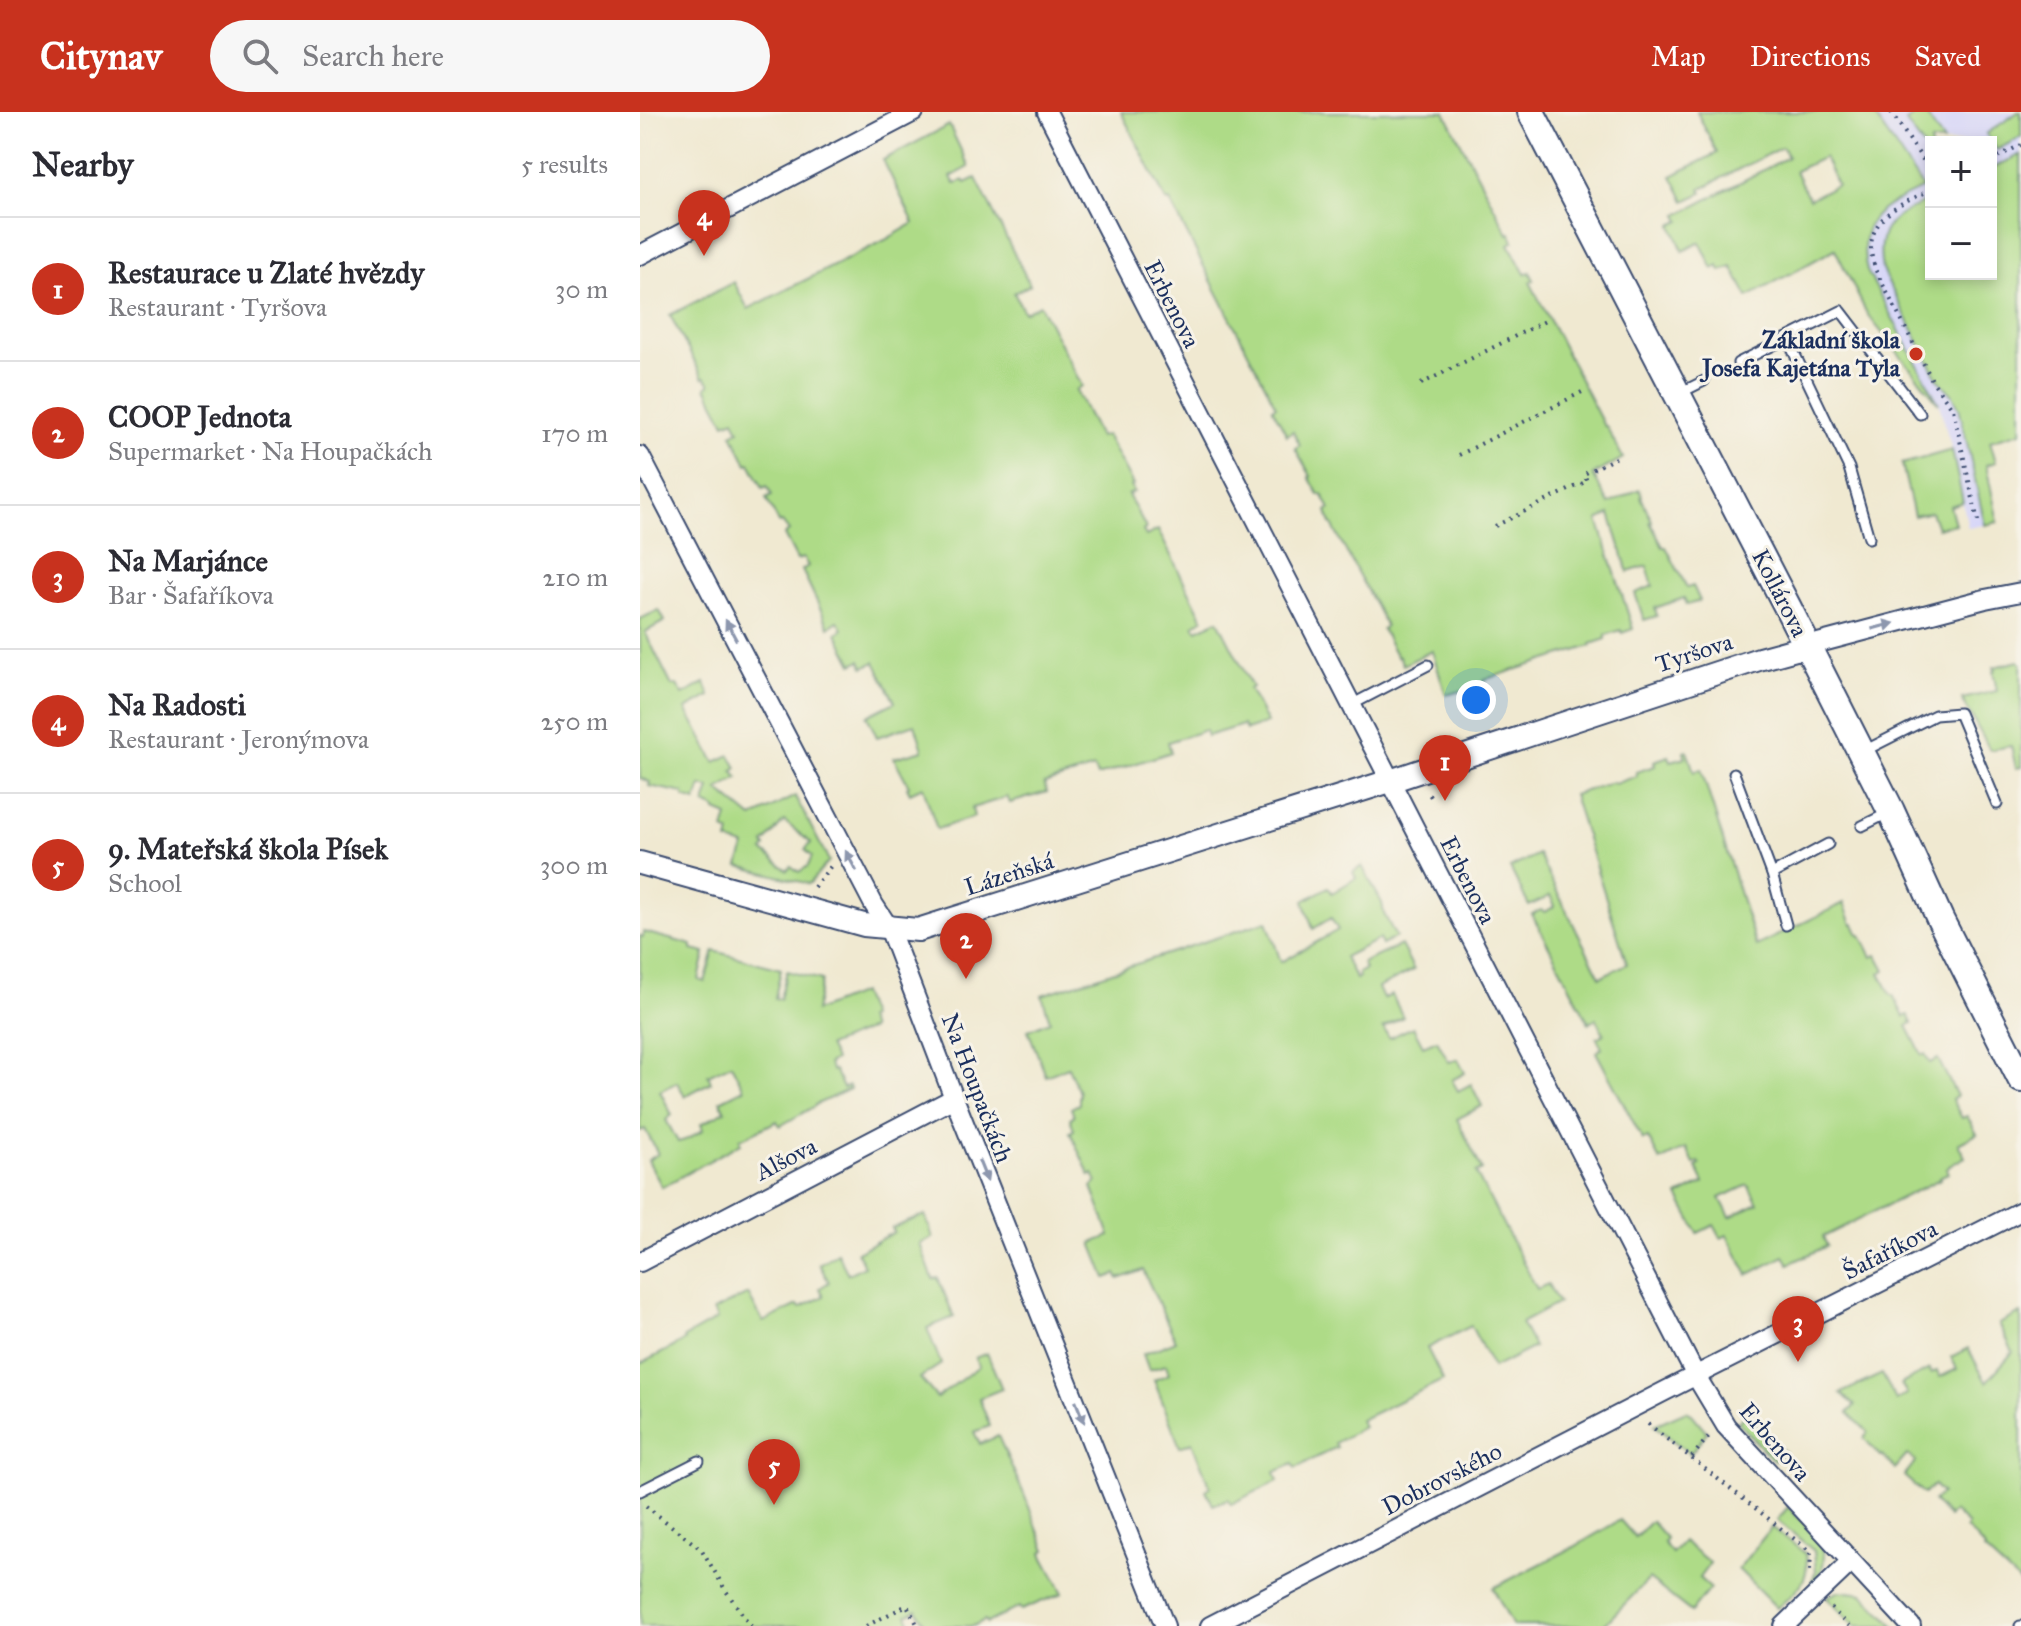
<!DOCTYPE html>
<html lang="en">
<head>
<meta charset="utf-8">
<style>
	:root { --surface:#fff; --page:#f7f7f7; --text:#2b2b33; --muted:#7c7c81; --line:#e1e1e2; --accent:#c8321e }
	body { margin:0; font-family:"IM FELL Great Primer",serif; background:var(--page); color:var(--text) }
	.controls { position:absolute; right:24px; top:24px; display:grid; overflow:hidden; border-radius:0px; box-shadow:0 4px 12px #0003 }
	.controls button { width:72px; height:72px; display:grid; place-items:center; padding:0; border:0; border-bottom:2px solid var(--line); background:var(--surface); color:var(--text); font:40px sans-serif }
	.you { position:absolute; left:836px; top:588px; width:28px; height:28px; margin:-20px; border:6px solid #fff; border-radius:50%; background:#1a73e8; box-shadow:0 0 0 12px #1a73e833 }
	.badge { display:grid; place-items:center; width:52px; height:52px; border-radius:50%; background:var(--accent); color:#fff; font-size:26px; font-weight:700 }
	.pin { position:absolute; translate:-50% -66px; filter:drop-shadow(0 2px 4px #0008) }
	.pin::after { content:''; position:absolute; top:42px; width:28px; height:24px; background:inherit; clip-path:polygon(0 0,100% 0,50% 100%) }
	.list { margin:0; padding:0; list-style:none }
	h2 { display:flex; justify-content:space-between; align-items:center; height:104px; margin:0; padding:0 32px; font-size:34px }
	h2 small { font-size:26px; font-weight:400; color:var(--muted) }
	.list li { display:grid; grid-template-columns:52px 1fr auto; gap:24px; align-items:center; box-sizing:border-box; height:144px; padding:0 32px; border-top:2px solid var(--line) }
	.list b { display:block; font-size:30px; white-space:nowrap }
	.list p { margin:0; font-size:26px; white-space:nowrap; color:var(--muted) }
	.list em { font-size:26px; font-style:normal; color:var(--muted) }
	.icon { flex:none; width:44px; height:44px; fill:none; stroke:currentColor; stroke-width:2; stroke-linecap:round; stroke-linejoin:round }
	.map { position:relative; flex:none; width:1381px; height:1514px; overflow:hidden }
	header { display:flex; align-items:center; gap:48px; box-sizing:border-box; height:112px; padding:0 40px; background:var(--accent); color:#fff }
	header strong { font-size:38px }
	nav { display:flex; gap:44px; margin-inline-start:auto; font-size:28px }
	.search { width:560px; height:72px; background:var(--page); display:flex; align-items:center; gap:20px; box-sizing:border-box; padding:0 28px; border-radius:44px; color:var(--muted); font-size:30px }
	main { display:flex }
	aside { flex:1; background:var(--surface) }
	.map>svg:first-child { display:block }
</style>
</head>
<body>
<header>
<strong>Citynav</strong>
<div class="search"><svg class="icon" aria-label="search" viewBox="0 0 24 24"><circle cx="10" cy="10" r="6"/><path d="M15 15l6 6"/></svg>Search here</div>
<nav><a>Map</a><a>Directions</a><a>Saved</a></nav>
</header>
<main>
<aside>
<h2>Nearby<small>5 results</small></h2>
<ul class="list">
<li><span class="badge">1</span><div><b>Restaurace u Zlaté hvězdy</b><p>Restaurant · Tyršova</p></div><em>30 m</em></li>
<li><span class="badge">2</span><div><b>COOP Jednota</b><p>Supermarket · Na Houpačkách</p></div><em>170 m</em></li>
<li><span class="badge">3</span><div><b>Na Marjánce</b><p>Bar · Šafaříkova</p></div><em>210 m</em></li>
<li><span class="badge">4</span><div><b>Na Radosti</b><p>Restaurant · Jeronýmova</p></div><em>250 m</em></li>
<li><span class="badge">5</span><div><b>9. Mateřská škola Písek</b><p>School</p></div><em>300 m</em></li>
</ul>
</aside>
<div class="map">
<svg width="1381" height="1514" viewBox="0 0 1381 1514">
	<rect width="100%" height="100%" fill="#f7f3e8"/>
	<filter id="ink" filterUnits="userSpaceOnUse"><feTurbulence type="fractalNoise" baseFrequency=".0125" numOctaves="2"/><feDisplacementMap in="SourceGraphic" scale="16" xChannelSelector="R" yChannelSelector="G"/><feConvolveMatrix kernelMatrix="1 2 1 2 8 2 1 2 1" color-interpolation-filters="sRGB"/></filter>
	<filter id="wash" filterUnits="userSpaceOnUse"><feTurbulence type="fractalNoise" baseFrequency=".006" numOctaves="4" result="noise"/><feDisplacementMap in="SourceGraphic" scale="32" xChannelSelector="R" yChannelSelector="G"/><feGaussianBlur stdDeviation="1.8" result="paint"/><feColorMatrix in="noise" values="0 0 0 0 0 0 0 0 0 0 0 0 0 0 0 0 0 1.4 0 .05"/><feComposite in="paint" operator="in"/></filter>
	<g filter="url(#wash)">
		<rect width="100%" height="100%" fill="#f0e9d1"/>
		<!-- built -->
		<path fill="#d8d7f8" d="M1161,0H1381V55L1351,69V30H1291V99L1248,154L1319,295L1345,413L1328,416L1312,338L1299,292L1227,202L1169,87L1197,73Z"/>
		<!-- green -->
		<g fill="#aedb87" stroke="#648572" stroke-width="2" fill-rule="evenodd">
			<path d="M481,0H805L868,122L870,121L874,129L869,132L885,162L890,160L894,168L890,170L964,314H966L983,346L953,363L969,392L999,377L1002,384L1001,385L1012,409L1010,410L1023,435H1026L1047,476L1053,474L1060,489L1047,493L1044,486L1015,496L1017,504L1004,508L995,481L1013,474L1007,454L988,460L970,402L958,408L993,517L982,521L981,518L966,523V527L951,532V534L843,568L844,573L806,583L792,539L763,553L759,544L757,545L742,517L746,514L690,409L687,399L690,397L682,382L679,383L669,365L671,364L655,336L660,333L653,319L647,323L632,296L636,294L530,89L527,90Z"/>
			<path d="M1057,0H1232L1283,76C1240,97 1215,106 1227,159L1299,292L1227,202L1195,137L1108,185L1092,155L1081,159L1079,154L1073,157L1060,130L1043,139L1032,113L1041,109L1038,103L1148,45L1142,35L1060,77L1062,81L1045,89L1032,64L1077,41ZM1184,45L1197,73L1169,87L1155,59Z"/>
			<path d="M1281,0H1284L1304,30H1291V46L1266,10Z"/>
			<path d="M1378,0H1381V25L1357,38L1346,22Z"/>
			<path d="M309,13L329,55L311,65L315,72L324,68L326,71L336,66L390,173L374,181L384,200L400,193L442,274L436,278L459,325L466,323L493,373L491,374L494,380L488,383L506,416L503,419L506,424L518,418L563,507L554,513L557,518L578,508L612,575L609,577L627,611L606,618L603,613L567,624L565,618L528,630L531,640L457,664L454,656L404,672L407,680L370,691L367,685L332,696L334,705L297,717L283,675L270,681L267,675L269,674L254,646L283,638L275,612L237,625L227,604L255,590L235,550L224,555L221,548L213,552L197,521L203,517L198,509L189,515L162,458L168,454L163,446L157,448L144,423L149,419L142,410L139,411L126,386L132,383L127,374L123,376L110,351L107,352L92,322L99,318L94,307L85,311L66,275L70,272L65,265L63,266L30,203L94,170L108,197L245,128L274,111L243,48Z"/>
			<path d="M1381,42V320L1350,329L1356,350L1346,353L1358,410L1345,413L1319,295L1312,282L1298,267L1242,158C1234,112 1254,105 1291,87V162H1351V57Z"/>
			<path d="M1312,338L1323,390L1310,394L1315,412L1297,416L1291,400L1274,404L1262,352Z"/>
			<path d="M19,498L25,509L5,520L32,574L37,573L43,583L65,571L70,584L46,597L75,650L90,643L97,656L93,659L98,666L78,678L112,706L155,684L189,749L169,772L99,754L105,734L88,729L90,721L84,718L88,704L76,699V697L65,692L70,676L61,674L56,689L44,685V681L9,674L10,670L0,666V507ZM144,709L171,731L165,738L172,744L168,754L159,760L151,754L147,758L123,739L126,735L124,732Z"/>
			<path d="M1379,549L1381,552V655L1376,656L1371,634L1350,638L1322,587L1357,579L1353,559L1355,558L1354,555Z"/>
			<path d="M1047,638L1054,660L1061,657L1116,834L1204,791L1212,812H1214L1219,823H1221L1232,845L1237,843L1245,858L1240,861L1251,883H1253L1264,905L1268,903L1272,911L1267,914L1282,943L1285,942L1290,951L1298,947L1317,984L1312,988L1322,1006L1327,1004L1337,1022L1318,1032L1325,1045L1306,1056L1308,1061L1299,1065L1300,1067L1183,1125L1187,1134L1149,1152L1144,1144L1108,1163L1087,1123L1081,1126L1074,1113L1058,1121L1038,1084L1064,1071L1056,1055L1060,1053L1059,1050L1054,1052L1046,1036L1020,1049L1008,1026L1003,1028L956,940L962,936L957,926L964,922L956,907L949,911L892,802L901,798L905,800L915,794L910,784L889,794L870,756L898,742L960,865L987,852L933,683L973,670L974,672L997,664L996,660L1015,654L1014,649L1029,644L1031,649L1045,645L1044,639ZM1108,1073L1118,1091L1090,1105L1080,1086Z"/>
			<path d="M722,754L742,791L744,802L756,825L742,833L739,827L704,845L716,867L719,865L718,861L725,857L722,851L761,833L774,858L738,876L743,887L752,883L763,905L743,916L749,926L773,915L783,934L797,928L809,950L818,947L825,961L812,968L818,979L831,972L842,994L817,1007L842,1058L836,1061L897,1177L908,1172L918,1191L881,1211L894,1235L853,1256L831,1214L787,1236L803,1268L720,1308L723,1315L695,1331L697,1335L656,1356L653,1352L635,1360L638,1369L591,1392L588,1387L573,1393L566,1378L570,1375L552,1330L540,1335L514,1268L529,1262L526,1253L509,1258L503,1242L536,1229L503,1158L479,1167L476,1162L466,1166L452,1131L470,1124L452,1075L457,1070L453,1062L450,1064L430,1020L434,1018L430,1006L434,1004L431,996L439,992V980L428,955L406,964L388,918L410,909L402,883L627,809L641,850L698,818L691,806L673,817L664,789L688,775L692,781L716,766L713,760Z"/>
			<path d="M4,820L52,833V838L65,841L59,868L65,870L74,839L141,857L135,886L140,887L147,859L182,868L175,899L221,881L230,905L227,907L231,917L188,934L195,948L188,952L192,959L194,958L203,976L209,974L210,977L175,993V994L140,1014L137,1009L100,1027L101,1031L22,1075L8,1048L18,1042L5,1017L0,1019V824L3,825ZM91,952L104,977L80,989L85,999L61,1012L63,1018L45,1028L38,1030L26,1008L32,1003L20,979L37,970L45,984L71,970L68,963Z"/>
			<path d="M285,1103L293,1126L280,1132L293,1167L298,1166L314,1205L287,1216L301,1252L280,1266L297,1286L339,1254L335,1246L347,1241L362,1277L339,1286L350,1314L334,1320L340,1332L358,1324L383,1380L406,1438L402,1440L404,1446L423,1481L381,1498L379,1495L347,1511L345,1508L333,1514H286L277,1498L267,1503L272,1514H0V1252L45,1229L44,1226L77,1207L73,1199L108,1182L123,1210L158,1193L160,1196L184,1184L180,1176L189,1170L179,1152L197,1141L208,1162L224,1154L217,1140L254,1120L252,1116Z"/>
			<path d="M1381,1201V1472L1344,1438L1345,1436L1326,1416L1328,1413L1314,1400L1308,1405L1293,1389L1302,1381L1294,1373L1284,1382L1264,1364L1276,1349L1267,1343L1255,1357L1242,1343L1240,1344L1224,1326L1228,1320L1208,1301L1215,1293L1201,1281L1242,1262L1256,1288L1267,1283L1261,1272L1289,1257L1291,1261L1297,1259L1300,1265L1317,1257L1311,1245L1328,1236L1346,1270L1373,1240L1359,1212Z"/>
			<path d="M1046,1299L1052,1302L1067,1320L1050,1342L1014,1313Z"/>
			<path d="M1106,1302L1144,1340L1134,1349L1098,1310Z"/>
			<path d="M1148,1395C1172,1421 1199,1436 1174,1472L1171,1471L1176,1459L1174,1439L1137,1408Z"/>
			<path d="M980,1408L995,1425L1011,1409L1026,1426L1023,1431L1032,1441L1043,1429L1070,1451L1059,1466L1070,1476L1051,1500L1009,1467L963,1514H873L853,1476L934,1435Z"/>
			<path d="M1132,1415L1166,1442C1170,1471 1157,1478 1137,1496L1098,1457Z"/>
			<path d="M1200,1479L1223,1482L1255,1514H1215L1186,1485Z"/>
		</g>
	</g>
	<g filter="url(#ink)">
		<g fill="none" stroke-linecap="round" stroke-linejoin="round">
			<defs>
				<g id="service">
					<path d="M1147,226L1209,356L1229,426"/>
					<path d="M1098,251L1201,199L1280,302"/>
					<path d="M1038,282L1064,269"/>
					<path d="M711,593L788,553"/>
					<path d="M1224,639L1295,603L1319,601L1357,692"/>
					<path d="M1094,661L1132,762"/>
					<path d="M1222,714L1248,701"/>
					<path d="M1146,813L1132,762L1188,732"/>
					<path d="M0,1379L59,1349"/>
					<path d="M1380,1514H1381"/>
				</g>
				<g id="minor">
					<path d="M407,0L1056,1264L1086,1314L1271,1514"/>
					<path d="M0,143L274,0"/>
					<path d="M0,344L234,793L249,816L314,986L525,1514"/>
					<path d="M1167,534L1345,487L1381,480"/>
					<path d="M0,1150L314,986"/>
					<path d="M570,1514L1025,1279L1381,1099"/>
					<path d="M1144,1514L1211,1450"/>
				</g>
				<path id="tertiary" d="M0,751L224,813L278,818L750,669L1119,547L1167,534"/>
				<path id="secondary" d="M891,0L1148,496L1251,699L1300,807L1381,967"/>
			</defs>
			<!-- service casing -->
			<use href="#service" stroke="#3b4b6f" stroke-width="13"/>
			<!-- minor casing -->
			<use href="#minor" stroke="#3b4b6f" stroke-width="22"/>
			<!-- tertiary casing -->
			<use href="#tertiary" stroke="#3b4b6f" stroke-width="26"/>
			<!-- secondary casing -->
			<use href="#secondary" stroke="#3b4b6f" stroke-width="30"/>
			<!-- path -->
			<g stroke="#3b4b6f" stroke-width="4" stroke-dasharray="2 6" stroke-linecap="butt">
				<path d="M1251,0L1291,60"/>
				<path d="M1351,48L1381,33"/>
				<path d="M1291,78C1265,90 1230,103 1231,138C1231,144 1234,151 1235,157L1293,270L1313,297L1339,414"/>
				<path d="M781,272L909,207"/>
				<path d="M819,343L946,278"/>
				<path d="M855,414L947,369L944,362L981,343"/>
				<path d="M789,683L793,685"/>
				<path d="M174,775L191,754"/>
				<path d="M1008,1312L1171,1440L1170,1460"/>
				<path d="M1052,1345L1069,1324"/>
				<path d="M6,1394L62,1438L86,1479L111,1514"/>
				<path d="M1191,1496L1209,1514"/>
				<path d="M226,1514L267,1493L278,1514"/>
			</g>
			<!-- service -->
			<use href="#service" stroke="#fff" stroke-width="9"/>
			<!-- minor -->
			<use href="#minor" stroke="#fff" stroke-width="18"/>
			<!-- tertiary -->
			<use href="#tertiary" stroke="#fff" stroke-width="22"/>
			<!-- secondary -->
			<use href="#secondary" stroke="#fff" stroke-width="26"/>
		</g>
		<!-- one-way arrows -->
		<defs><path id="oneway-solid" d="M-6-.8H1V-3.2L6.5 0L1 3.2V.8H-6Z" transform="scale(2)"/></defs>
		<g fill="#8d97ae">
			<use href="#oneway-solid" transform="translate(1243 514) rotate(-15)"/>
			<use href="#oneway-solid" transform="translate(91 518) rotate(-118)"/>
			<use href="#oneway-solid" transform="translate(211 749) rotate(-118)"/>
			<use href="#oneway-solid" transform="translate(343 1059) rotate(68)"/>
			<use href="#oneway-solid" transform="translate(440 1300) rotate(68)"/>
		</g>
	</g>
	<!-- markers -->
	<circle fill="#c8321e" stroke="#f7f3e8" stroke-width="3" cx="1276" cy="242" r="8"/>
	<g text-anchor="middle" stroke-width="6" stroke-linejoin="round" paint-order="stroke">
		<!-- street labels -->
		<g font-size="24" fill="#1b2f5e" stroke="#f7f3e8">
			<text transform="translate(532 192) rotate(63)" y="8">Erbenova</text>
			<text transform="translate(1140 481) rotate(63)" y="8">Kollárova</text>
			<text transform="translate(1054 541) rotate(-18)" y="8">Tyršova</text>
			<text transform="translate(369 762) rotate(-18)" y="8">Lázeňská</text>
			<text transform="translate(828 768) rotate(63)" y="8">Erbenova</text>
			<text transform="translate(337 976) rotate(69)" y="8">Na Houpačkách</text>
			<text transform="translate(146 1047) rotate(-27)" y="8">Alšova</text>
			<text transform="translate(1250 1138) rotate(-27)" y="8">Šafaříkova</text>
			<text transform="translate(1135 1330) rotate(49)" y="8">Erbenova</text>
			<text transform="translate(802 1367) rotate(-27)" y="8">Dobrovského</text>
		</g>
		<!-- poi labels -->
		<g font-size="24" font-weight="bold" fill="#1b2f5e" stroke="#f7f3e8" text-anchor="end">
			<text x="1260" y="236">Základní škola<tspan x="1260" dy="28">Josefa Kajetána Tyla</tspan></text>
		</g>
	</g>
</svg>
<div class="controls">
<button>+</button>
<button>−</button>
</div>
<div class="you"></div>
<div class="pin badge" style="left:805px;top:689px">1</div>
<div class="pin badge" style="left:326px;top:867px">2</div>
<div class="pin badge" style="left:1158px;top:1250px">3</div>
<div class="pin badge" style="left:64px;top:144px">4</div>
<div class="pin badge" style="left:134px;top:1393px">5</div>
</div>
</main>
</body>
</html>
